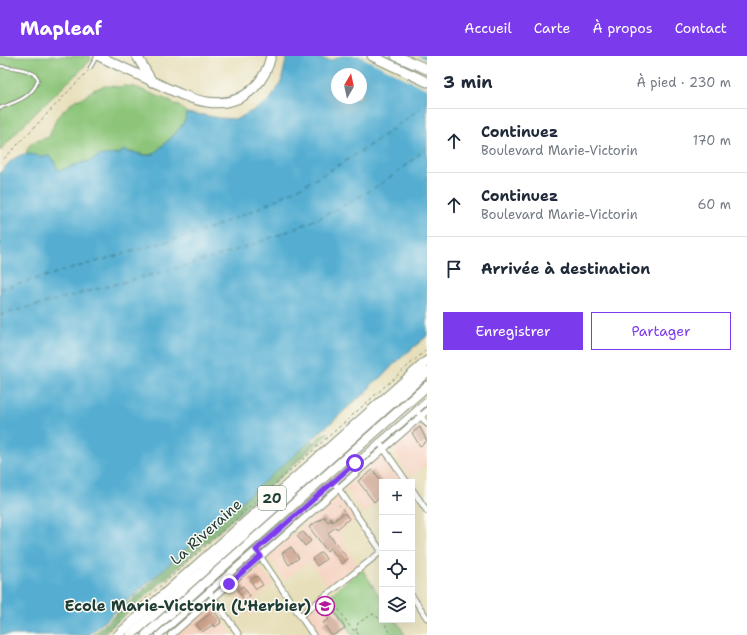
<!DOCTYPE html>
<html lang="fr">
<head>
<meta charset="utf-8">
<style>
	:root { --surface:#fff; --page:#f2f2f3; --text:#1f2937; --muted:#747a83; --line:#e0e1e3; --accent:#7c3aed }
	body { margin:0; font-family:"Shantell Sans",sans-serif; background:var(--page); color:var(--text) }
	.controls { position:absolute; right:12px; bottom:12px; display:grid; overflow:hidden; border-radius:0px; box-shadow:0 4px 16px #0002 }
	.controls button { width:36px; height:36px; display:grid; place-items:center; padding:0; border:0; border-bottom:1px solid var(--line); background:var(--surface); color:var(--text); font:20px sans-serif }
	.compass { position:absolute; left:331px; top:12px; width:36px; height:36px; border-radius:50%; background:var(--surface); box-shadow:0 4px 16px #0002; rotate:9deg }
	.stop { position:absolute; width:12px; height:12px; margin:-9px; border:3px solid #7c3aed; border-radius:50%; background:#fff }
	.stop.end { background:#7c3aed; border-color:#fff; box-shadow:0 1px 4px #0008 }
	.list { margin:0; padding:0; list-style:none }
	h2 { display:flex; justify-content:space-between; align-items:center; height:52px; margin:0; padding:0 16px; font-size:17px }
	h2 small { font-size:13px; font-weight:400; color:var(--muted) }
	.list li { display:grid; grid-template-columns:26px 1fr auto; gap:12px; align-items:center; box-sizing:border-box; height:64px; padding:0 16px; border-top:1px solid var(--line) }
	.list b { display:block; font-size:15px; white-space:nowrap }
	.list p { margin:0; font-size:13px; white-space:nowrap; color:var(--muted) }
	.list em { font-size:13px; font-style:normal; color:var(--muted) }
	.actions { display:flex; gap:8px; padding:12px 16px }
	.actions a { flex:1; padding:9px 0; border:1px solid var(--accent); border-radius:0px; text-align:center; font-size:14px; color:var(--accent) }
	.actions .main { background:var(--accent); color:#fff }
	.icon { flex:none; width:22px; height:22px; fill:none; stroke:currentColor; stroke-width:2; stroke-linecap:round; stroke-linejoin:round }
	.map { position:relative; flex:none; width:427px; height:579px; overflow:hidden }
	header { display:flex; align-items:center; gap:24px; box-sizing:border-box; height:56px; padding:0 20px; background:var(--accent); color:#fff }
	header strong { font-size:19px }
	nav { display:flex; gap:22px; margin-inline-start:auto; font-size:14px }
	main { display:flex }
	aside { flex:1; background:var(--surface) }
	.map>svg:first-child { display:block }
</style>
</head>
<body>
<header>
<strong>Mapleaf</strong>
<nav><a>Accueil</a><a>Carte</a><a>À propos</a><a>Contact</a></nav>
</header>
<main>
<div class="map">
<svg width="427" height="579" viewBox="0 0 427 579">
	<rect width="100%" height="100%" fill="#fdfcf7"/>
	<filter id="ink" filterUnits="userSpaceOnUse"><feTurbulence type="fractalNoise" baseFrequency=".025" numOctaves="2"/><feDisplacementMap in="SourceGraphic" scale="8" xChannelSelector="R" yChannelSelector="G"/><feConvolveMatrix kernelMatrix="1 2 1 2 8 2 1 2 1" color-interpolation-filters="sRGB"/></filter>
	<filter id="wash" filterUnits="userSpaceOnUse"><feTurbulence type="fractalNoise" baseFrequency=".012" numOctaves="4" result="noise"/><feDisplacementMap in="SourceGraphic" scale="16" xChannelSelector="R" yChannelSelector="G"/><feGaussianBlur stdDeviation="0.9" result="paint"/><feColorMatrix in="noise" values="0 0 0 0 0 0 0 0 0 0 0 0 0 0 0 0 0 1.4 0 .05"/><feComposite in="paint" operator="in"/></filter>
	<g filter="url(#wash)">
		<rect width="100%" height="100%" fill="#e7dfba"/>
		<!-- built -->
		<g fill="#f5d3c1">
			<path d="M420,367L427,377V408L410,421L391,392Z"/>
			<path d="M383,399L401,426H382V443L363,458L345,432Z"/>
			<path d="M338,439L356,463L338,478L358,509L328,531L310,506L284,524L269,500Z"/>
			<path d="M259,510L274,529L254,543L260,553L250,560L232,533Z"/>
			<path d="M329,540L352,579H315L302,560Z"/>
			<path d="M213,550L233,579H178L186,572Z"/>
		</g>
		<!-- green -->
		<g fill="#8cc579" stroke="#568156">
			<path d="M0,0H90L91,4L20,72L0,95Z"/>
			<path d="M104,30H111L119,31L125,30L135,31L165,43L179,50L187,57C185,73 164,86 154,98L146,99L126,95L81,107L60,114L57,113L53,103L49,100L39,101L26,99C28,84 37,85 49,81L57,61L75,44L83,42L93,34Z"/>
			<path d="M326,377H329L286,416L312,390L319,381Z"/>
			<path d="M362,513L382,544V564H396L405,579H352L329,540Z"/>
		</g>
		<!-- forest -->
		<path fill="#71aa69" stroke="#48744e" d="M311,384L314,386L312,390L286,416L102,579H93L152,526C167,506 191,489 210,473C244,443 277,413 311,384Z"/>
		<!-- water -->
		<path fill="#54aed1" stroke="#3a7682" fill-rule="evenodd" d="M287,0C295,0 305,0 313,0C328,3 325,8 341,0H427V280L394,308L382,321L372,328L366,337L356,344L333,365L209,474L185,493L183,496L89,579H0V117C8,108 16,97 29,98C37,99 40,101 49,100L53,103L57,113L61,114L81,107L90,105L101,99L119,98L124,94C129,96 130,97 135,96C140,100 148,100 154,98C165,86 184,74 187,57L204,59L219,62L237,63L248,57L258,52L269,45L277,33L281,26ZM337,18H361V42H337Z"/>
		<!-- pier -->
		<path fill="#e7dfba" d="M359,0H418L427,4V33Z"/>
		<g fill="none" stroke-linecap="round" stroke-linejoin="round">
			<!-- ferry -->
			<g stroke="#2f5f63" stroke-width="1" stroke-dasharray="5 4" stroke-linecap="butt">
				<path d="M0,233L197,177C279,148 360,102 427,46"/>
				<path d="M0,259C45,247 90,235 135,223C235,197 350,164 427,91"/>
			</g>
		</g>
		<g id="blocks">
			<!-- building -->
			<g fill="#c89b85">
				<path d="M420,371L427,385L420,390L412,377Z"/>
				<path d="M373,414L382,426V439L374,446L358,425Z"/>
				<path d="M345,457L349,463L337,473L336,471L328,477L348,503L342,508L330,492L327,495L309,471L324,461L328,466L331,464L332,466Z"/>
				<path d="M303,476L311,485L305,490L297,480Z"/>
				<path d="M291,491L299,502L289,509L282,497Z"/>
				<path d="M320,497H322L326,503L317,510L312,503Z"/>
				<path d="M257,520L263,529L256,533L250,524Z"/>
				<path d="M243,530L250,540L244,544L238,534Z"/>
				<path d="M333,554L345,572L334,579H331L323,567L329,563L325,559Z"/>
				<path d="M214,555L221,564L220,565L221,567L215,571L214,568L202,576L196,568Z"/>
			</g>
		</g>
	</g>
	<g filter="url(#ink)">
		<use href="#blocks" fill-opacity="0" stroke="#838e77" stroke-width="1"/>
		<g fill="none" stroke-linecap="round" stroke-linejoin="round">
			<defs>
				<g id="service">
					<path d="M0,10C10,11 35,13 38,23C34,41 15,46 0,52"/>
					<path d="M90,12L97,0"/>
				</g>
				<g id="minor">
					<path d="M416,354L427,368"/>
					<path d="M379,386L407,426"/>
					<path d="M334,426L382,496"/>
					<path d="M412,433L427,455"/>
					<path d="M256,494L313,579"/>
					<path d="M209,535L239,579"/>
					<path d="M412,540L427,562"/>
					<path d="M300,560L382,495"/>
				</g>
				<g id="tertiary">
					<path d="M159,579L427,345"/>
					<path d="M171,579L427,355"/>
				</g>
				<g id="motorway">
					<path d="M99,0C117,9 136,18 154,26C186,41 223,61 254,32C263,23 268,13 271,0"/>
					<path d="M137,0L152,26"/>
					<path d="M372,0L427,26"/>
					<path d="M396,0L427,13"/>
					<path d="M118,579L427,305"/>
					<path d="M131,579L427,316"/>
					<path d="M146,579L427,330"/>
				</g>
			</defs>
			<!-- service casing -->
			<use href="#service" stroke="#838e77" stroke-width="4.5"/>
			<!-- minor casing -->
			<use href="#minor" stroke="#838e77" stroke-width="7"/>
			<!-- tertiary casing -->
			<use href="#tertiary" stroke="#838e77" stroke-width="8"/>
			<!-- motorway casing -->
			<use href="#motorway" stroke="#838e77" stroke-width="11"/>
			<!-- path -->
			<g stroke="#838e77" stroke-width="1" stroke-dasharray="3 3" stroke-linecap="butt">
				<path d="M0,107L88,15"/>
				<path d="M331,463L333,465L344,455L339,449"/>
				<path d="M319,465L324,461H330L331,463L329,465"/>
				<path d="M332,543L351,572L353,574L356,575L359,579"/>
				<path d="M356,575L358,567L373,558L383,565L392,579"/>
				<path d="M105,579L427,293"/>
			</g>
			<!-- service -->
			<use href="#service" stroke="#fff" stroke-width="2.5"/>
			<!-- minor -->
			<use href="#minor" stroke="#fff" stroke-width="5"/>
			<!-- tertiary -->
			<use href="#tertiary" stroke="#fff" stroke-width="6"/>
			<!-- motorway -->
			<use href="#motorway" stroke="#fff" stroke-width="9"/>
		</g>
	</g>
	<g fill="none" stroke-linecap="round" stroke-linejoin="round" filter="url(#ink)">
		<!-- route -->
		<path stroke="#7c3aed" stroke-width="5" d="M229,528L261,500L256,494L355,407"/>
	</g>
	<!-- icons -->
	<defs>
		<symbol id="school-ring" viewBox="-11 -11 22 22"><circle r="9.5" fill="#fdfcf7" stroke="#b5179e" stroke-width="1.5"/><path d="M0-5L7-2L0 1L-7-2ZM-4 1L0 2.5L4 1V4Q0 6-4 4Z" fill="#b5179e"/></symbol>
	</defs>
	<g fill-rule="evenodd">
		<use href="#school-ring" x="314" y="539" width="22" height="22"/>
	</g>
	<g text-anchor="middle" stroke-width="3" stroke-linejoin="round" paint-order="stroke">
		<!-- shield labels -->
		<rect fill="#fdfcf7" stroke="#62766e" stroke-width="1" x="258" y="430" width="28" height="24" rx="3"/>
		<g font-size="14" font-weight="bold" fill="#1f3d34">
			<text x="272" y="447">20</text>
		</g>
		<!-- street labels -->
		<g font-size="15" fill="#1f3d34" stroke="#fdfcf7">
			<text transform="translate(206 476) rotate(-42)" y="5">La Riveraine</text>
		</g>
		<!-- poi labels -->
		<g font-size="15" font-weight="bold" fill="#1f3d34" stroke="#fdfcf7" text-anchor="end">
			<text x="311" y="555">Ecole Marie-Victorin (L'Herbier)</text>
		</g>
	</g>
</svg>
<div class="controls">
<button>+</button>
<button>−</button>
<button><svg class="icon" aria-label="locate" viewBox="0 0 24 24"><circle cx="12" cy="12" r="6"/><path d="M12 2v4M12 18v4M2 12h4M18 12h4"/></svg></button>
<button><svg class="icon" aria-label="layers" viewBox="0 0 24 24"><path d="M12 4l9 5-9 5-9-5zM3 14l9 5 9-5"/></svg></button>
</div>
<svg class="compass" viewBox="-18 -18 36 36"><path d="M0-13l5 13h-10z" fill="#e53935"/><path d="M0 13l5-13h-10z" fill="#747a83"/></svg>
<div class="stop" style="left:355px;top:407px"></div>
<div class="stop end" style="left:229px;top:528px"></div>
</div>
<aside>
<h2>3 min<small>À pied · 230 m</small></h2>
<ul class="list">
<li><svg class="icon" aria-label="ahead" viewBox="0 0 24 24"><path d="M12 20V5M6 11l6-6 6 6"/></svg><div><b>Continuez</b><p>Boulevard Marie-Victorin</p></div><em>170 m</em></li>
<li><svg class="icon" aria-label="ahead" viewBox="0 0 24 24"><path d="M12 20V5M6 11l6-6 6 6"/></svg><div><b>Continuez</b><p>Boulevard Marie-Victorin</p></div><em>60 m</em></li>
<li><svg class="icon" aria-label="arrive" viewBox="0 0 24 24"><path d="M6 21V4h12l-3 4 3 4H6"/></svg><div><b>Arrivée à destination</b></div></li>
</ul>
<div class="actions"><a class="main">Enregistrer</a><a>Partager</a></div>
</aside>
</main>
</body>
</html>
